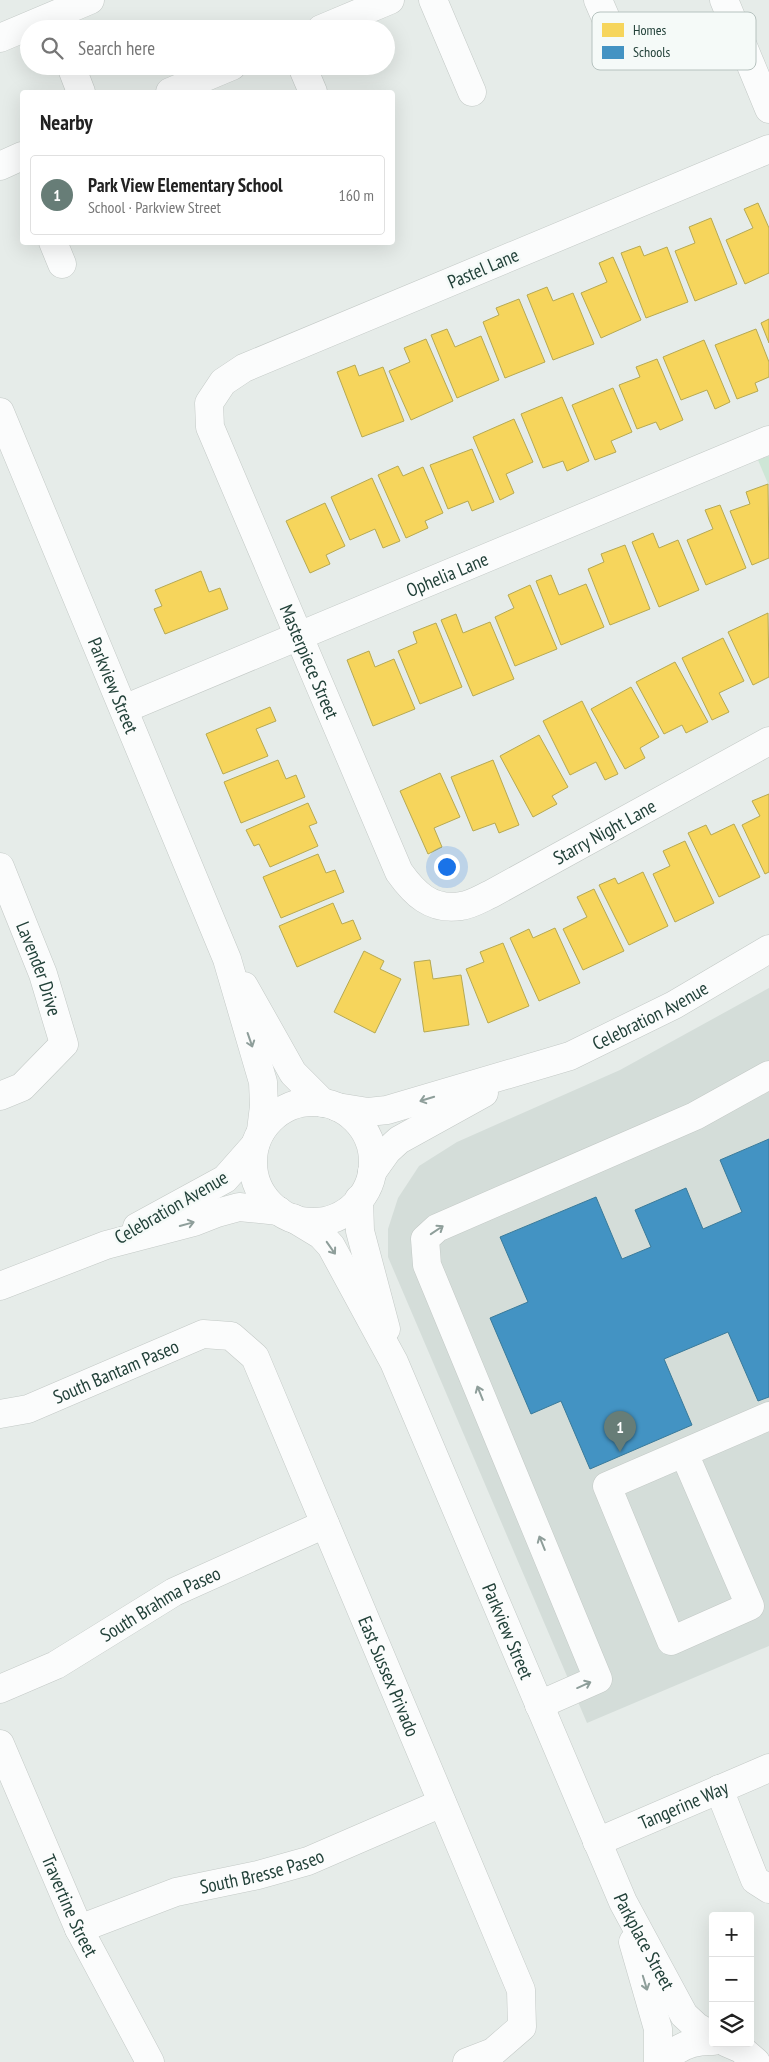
<!DOCTYPE html>
<html lang="en">
<head>
<meta charset="utf-8">
<style>
	:root { --surface:#fff; --page:#f2f2f2; --text:#222; --muted:#767676; --line:#e0e0e0; --accent:#677d77 }
	body { margin:0; font-family:"PT Sans Narrow",sans-serif; background:var(--page); color:var(--text) }
	.controls { position:absolute; right:15px; bottom:15px; display:grid; overflow:hidden; border-radius:5px; box-shadow:0 5px 20px #0002 }
	.controls button { width:45px; height:45px; display:grid; place-items:center; padding:0; border:0; border-bottom:1px solid var(--line); background:var(--surface); color:var(--text); font:25px sans-serif }
	.you { position:absolute; left:446px; top:866px; width:18px; height:18px; margin:-12px; border:4px solid #fff; border-radius:50%; background:#1a73e8; box-shadow:0 0 0 8px #1a73e833 }
	.badge { display:grid; place-items:center; width:32px; height:32px; border-radius:50%; background:var(--accent); color:#fff; font-size:16px; font-weight:700 }
	.pin { position:absolute; translate:-50% -41px; filter:drop-shadow(0 1px 2px #0008) }
	.pin::after { content:''; position:absolute; top:26px; width:18px; height:15px; background:inherit; clip-path:polygon(0 0,100% 0,50% 100%) }
	.list { margin:0; padding:0; list-style:none }
	h2 { display:flex; justify-content:space-between; align-items:center; height:65px; margin:0; padding:0 20px; font-size:21px }
	h2 small { font-size:16px; font-weight:400; color:var(--muted) }
	.list li { display:grid; grid-template-columns:32px 1fr auto; gap:15px; align-items:center; box-sizing:border-box; height:80px; margin:0 10px 10px; padding:0 10px; border:1px solid var(--line); border-radius:5px }
	.list b { display:block; font-size:19px; white-space:nowrap }
	.list p { margin:0; font-size:16px; white-space:nowrap; color:var(--muted) }
	.list em { font-size:16px; font-style:normal; color:var(--muted) }
	.icon { flex:none; width:28px; height:28px; fill:none; stroke:currentColor; stroke-width:2; stroke-linecap:round; stroke-linejoin:round }
	.map { position:relative; flex:none; width:769px; height:2062px; overflow:hidden }
	.search { position:absolute; background:var(--surface); box-shadow:0 5px 20px #0002; left:20px; top:20px; width:375px; height:55px; display:flex; align-items:center; gap:12px; box-sizing:border-box; padding:0 18px; border-radius:28px; color:var(--muted); font-size:19px }
	.panel { position:absolute; background:var(--surface); box-shadow:0 5px 20px #0002; left:20px; top:90px; width:375px; height:155px; border-radius:5px }
	.map>svg:first-child { display:block }
</style>
</head>
<body>
<div class="map">
<svg width="769" height="2062" viewBox="0 0 769 2062">
	<rect width="100%" height="100%" fill="#e6ece9"/>
	<!-- built -->
	<path fill="#d4ddd9" d="M769,988V1646L587,1723L388,1257V1229L398,1198L419,1166L457,1142L620,1070Z"/>
	<!-- green -->
	<path fill="#cee6d6" d="M769,456V486L758,460Z"/>
	<!-- homes -->
	<g fill="#f6d55c" stroke="#b6a952">
		<path d="M758,203L769,228V273L745,284L726,240L753,228L744,209Z"/>
		<path d="M711,218L737,284L695,301L675,251L695,243L689,227Z"/>
		<path d="M640,246L644,256L667,247L688,302L646,318L621,253Z"/>
		<path d="M613,257L641,320L601,338L581,293L607,282L599,263Z"/>
		<path d="M547,287L553,301L573,293L594,344L553,360L527,295Z"/>
		<path d="M519,299L545,362L505,378L483,322L499,315L496,308Z"/>
		<path d="M769,319V343L761,323Z"/>
		<path d="M447,329L455,347L481,336L499,380L457,398L431,335Z"/>
		<path d="M756,329L769,362V377L755,383L758,391L737,399L715,345Z"/>
		<path d="M426,339L453,401L411,420L389,371L410,362L404,348Z"/>
		<path d="M704,340L730,402L715,409L707,390L681,400L663,357Z"/>
		<path d="M657,359L683,420L660,430L656,422L637,429L619,385L640,377L636,367Z"/>
		<path d="M355,365L359,376L383,367L404,421L362,437L337,372Z"/>
		<path d="M613,388L632,432L611,441L616,452L595,460L572,405Z"/>
		<path d="M562,397L589,461L567,471L563,461L543,468L521,414Z"/>
		<path d="M514,419L533,462L506,474L514,493L500,500L473,437Z"/>
		<path d="M472,449L494,502L472,511L468,501L448,509L430,465Z"/>
		<path d="M398,466L403,476L423,467L443,513L425,521L428,528L406,538L378,475Z"/>
		<path d="M372,478L400,541L383,548L375,529L350,540L331,497Z"/>
		<path d="M768,484L769,558L752,565L730,511L750,504L746,492Z"/>
		<path d="M325,503L345,546L326,555L330,564L310,573L286,521Z"/>
		<path d="M720,505L746,568L706,585L687,540L713,529L705,510Z"/>
		<path d="M653,533L659,548L678,540L699,590L659,607L632,542Z"/>
		<path d="M625,545L650,609L610,625L588,569L604,562L601,554Z"/>
		<path d="M201,571L209,592L220,588L228,609L165,634L154,609L162,606L155,590Z"/>
		<path d="M551,575L559,595L586,584L604,627L561,645L536,581Z"/>
		<path d="M530,585L557,649L515,666L495,617L514,608L508,595Z"/>
		<path d="M768,613L769,677L753,685L728,632Z"/>
		<path d="M456,614L463,633L490,622L514,679L473,696L441,620Z"/>
		<path d="M436,623L462,687L420,704L398,651L417,643L413,632Z"/>
		<path d="M723,638L744,681L719,693L729,712L712,720L682,658Z"/>
		<path d="M369,651L375,667L394,659L415,709L373,726L347,660Z"/>
		<path d="M675,662L708,722L686,733L682,725L664,734L636,682Z"/>
		<path d="M631,687L659,737L640,748L645,758L625,769L591,709Z"/>
		<path d="M582,701L618,774L605,780L596,762L570,775L543,721Z"/>
		<path d="M270,707L276,721L256,729L268,756L223,774L206,734Z"/>
		<path d="M539,735L568,787L552,796L557,804L533,817L500,756Z"/>
		<path d="M278,760L286,779L296,775L305,797L241,823L224,782Z"/>
		<path d="M493,760L519,825L499,833L495,823L473,831L451,777Z"/>
		<path d="M440,773L460,817L434,828L442,847L428,854L400,791Z"/>
		<path d="M769,794V872L765,874L742,825L760,816L752,801Z"/>
		<path d="M308,803L317,823L309,826L318,846L270,867L259,844L254,846L246,830Z"/>
		<path d="M734,824L760,877L719,897L688,833L706,825L711,835Z"/>
		<path d="M685,841L714,903L675,922L653,874L670,866L663,851Z"/>
		<path d="M318,854L326,873L335,870L344,892L281,918L263,877Z"/>
		<path d="M643,872L668,926L629,945L599,885L615,878L618,884Z"/>
		<path d="M594,889L624,951L583,970L563,929L587,917L577,897Z"/>
		<path d="M333,903L342,924L353,920L361,939L297,967L279,926Z"/>
		<path d="M555,928L580,983L539,1001L510,938L529,929L533,938Z"/>
		<path d="M503,943L529,1006L488,1023L466,969L484,962L480,952Z"/>
		<path d="M364,951L384,961L380,969L401,979L375,1033L334,1012Z"/>
		<path d="M430,960L433,979L461,975L469,1025L424,1032L414,962Z"/>
	</g>
	<!-- schools -->
	<path fill="#4393c3" stroke="#397a9a" d="M769,1139V1397L758,1401L728,1332L664,1359L692,1425L590,1469L561,1401L531,1414L490,1318L528,1302L500,1237L596,1197L622,1259L651,1247L635,1210L686,1188L703,1229L742,1212L720,1160Z"/>
	<g fill="none" stroke-linecap="round" stroke-linejoin="round">
		<defs>
			<g id="minor">
				<path d="M433,0L472,92"/>
				<path d="M598,0L614,37"/>
				<path d="M724,0L769,109"/>
				<path d="M321,29L390,0"/>
				<path d="M0,38L90,0"/>
				<path d="M71,66L81,92"/>
				<path d="M302,66L313,92"/>
				<path d="M170,92L232,66"/>
				<path id="s1" d="M769,149L244,368L223,382L209,403L210,427L399,872C414,893 431,911 461,906C471,905 482,898 491,894L769,741"/>
				<path d="M0,166L22,156"/>
				<path d="M53,242L62,264"/>
				<path id="s2" d="M0,412L227,959L263,1082L264,1106L261,1131"/>
				<path id="s3" d="M124,709L769,440"/>
				<path id="s4" d="M0,867L43,974L64,1044L22,1087L0,1096"/>
				<path d="M244,986L293,1073L323,1103"/>
				<circle cx="313" cy="1162" r="60"/>
				<path id="s5" d="M337,1107L368,1112L387,1110L570,1056L674,1005L769,949"/>
				<path d="M372,1172L387,1151L399,1140L484,1093"/>
				<path d="M359,1199L360,1231L386,1329"/>
				<path id="s6" d="M293,1218L321,1235L331,1246L394,1362L623,1902L684,2015L697,2027L713,2036"/>
				<path d="M137,1227L225,1179L255,1145"/>
				<path d="M0,1286L106,1245L194,1222L217,1213L239,1207L279,1211"/>
				<path id="s7" d="M0,1414L28,1409L203,1334L231,1336L255,1357L521,1990L522,2027L493,2052L467,2062"/>
				<path d="M684,1453L750,1606L671,1641L607,1486L769,1416"/>
				<path id="s8" d="M0,1689L56,1665L174,1592L325,1524"/>
				<path d="M539,1705L598,1679L427,1265L425,1239L437,1228L695,1116L769,1075"/>
				<path id="s9" d="M0,1744L79,1929L150,2062"/>
				<path d="M719,1789L755,1880L769,1889"/>
				<path id="s10" d="M597,1842L769,1768"/>
				<path id="s11" d="M79,1929L176,1892L258,1875L308,1861L442,1803"/>
				<path d="M633,1942L658,2029V2062"/>
				<path d="M727,2043L741,2049L756,2062"/>
				<path d="M664,2062C676,2047 694,2040 713,2041"/>
			</g>
		</defs>
		<!-- minor casing -->
		<use href="#minor" stroke="#c3c9c6" stroke-width="29"/>
		<!-- minor -->
		<use href="#minor" stroke="#fbfcfc" stroke-width="28"/>
	</g>
	<!-- one-way arrows -->
	<defs><path id="oneway-shaft" d="M-6 0H5M1.5-3L5.5 0L1.5 3" fill="none" stroke-width="1.6" stroke-linecap="round" stroke-linejoin="round" transform="scale(1.25)"/></defs>
	<g stroke="#8e9e9a">
		<use href="#oneway-shaft" transform="translate(250 1040) rotate(71)"/>
		<use href="#oneway-shaft" transform="translate(427 1099) rotate(163)"/>
		<use href="#oneway-shaft" transform="translate(187 1224) rotate(-15)"/>
		<use href="#oneway-shaft" transform="translate(437 1230) rotate(-34)"/>
		<use href="#oneway-shaft" transform="translate(331 1248) rotate(55)"/>
		<use href="#oneway-shaft" transform="translate(480 1393) rotate(-112)"/>
		<use href="#oneway-shaft" transform="translate(542 1543) rotate(-112)"/>
		<use href="#oneway-shaft" transform="translate(584 1685) rotate(-24)"/>
		<use href="#oneway-shaft" transform="translate(645 1983) rotate(73)"/>
	</g>
	<g text-anchor="middle" stroke-width="5" stroke-linejoin="round" paint-order="stroke">
		<!-- street labels -->
		<g font-size="19" fill="#224139" stroke="#f5faf8">
			<text transform="translate(483 268) rotate(-23)" y="7">Pastel Lane</text>
			<text dy="7" stroke="none"><textPath href="#s3" startOffset="350">Ophelia Lane</textPath></text>
			<text dy="7" stroke="none"><textPath href="#s1" startOffset="898">Masterpiece Street</textPath></text>
			<text dy="7" stroke="none"><textPath href="#s2" startOffset="296">Parkview Street</textPath></text>
			<text dy="7" stroke="none"><textPath href="#s1" startOffset="1364">Starry Night Lane</textPath></text>
			<text dy="7" stroke="none"><textPath href="#s4" startOffset="109">Lavender Drive</textPath></text>
			<text dy="7" stroke="none"><textPath href="#s5" startOffset="331">Celebration Avenue</textPath></text>
			<text transform="translate(171 1207) rotate(-30)" y="7">Celebration Avenue</text>
			<text dy="7" stroke="none"><textPath href="#s7" startOffset="124">South Bantam Paseo</textPath></text>
			<text dy="7" stroke="none"><textPath href="#s8" startOffset="182">South Brahma Paseo</textPath></text>
			<text dy="7" stroke="none"><textPath href="#s6" startOffset="472">Parkview Street</textPath></text>
			<text dy="7" stroke="none"><textPath href="#s7" startOffset="625">East Sussex Privado</textPath></text>
			<text dy="7" stroke="none"><textPath href="#s10" startOffset="94">Tangerine Way</textPath></text>
			<text dy="7" stroke="none"><textPath href="#s11" startOffset="192">South Bresse Paseo</textPath></text>
			<text dy="7" stroke="none"><textPath href="#s9" startOffset="176">Travertine Street</textPath></text>
			<text dy="7" stroke="none"><textPath href="#s6" startOffset="811">Parkplace Street</textPath></text>
		</g>
	</g>
	<!-- legend -->
	<rect x="592" y="12" width="164" height="58" rx="8" fill="#f5faf8" stroke="#b6c2bf" stroke-width="1"/>
	<rect x="602" y="23" width="22" height="14" fill="#f6d55c"/>
	<rect x="602" y="46" width="22" height="13" fill="#4393c3"/>
	<g font-size="14" fill="#224139">
		<text x="633" y="35">Homes</text>
		<text x="633" y="57">Schools</text>
	</g>
</svg>
<div class="controls">
<button>+</button>
<button>−</button>
<button><svg class="icon" aria-label="layers" viewBox="0 0 24 24"><path d="M12 4l9 5-9 5-9-5zM3 14l9 5 9-5"/></svg></button>
</div>
<div class="you"></div>
<div class="pin badge" style="left:620px;top:1452px">1</div>
<div class="search"><svg class="icon" aria-label="search" viewBox="0 0 24 24"><circle cx="10" cy="10" r="6"/><path d="M15 15l6 6"/></svg>Search here</div>
<section class="panel">
<h2>Nearby<small></small></h2>
<ul class="list">
<li><span class="badge">1</span><div><b>Park View Elementary School</b><p>School · Parkview Street</p></div><em>160 m</em></li>
</ul>
</section>
</div>
</body>
</html>
